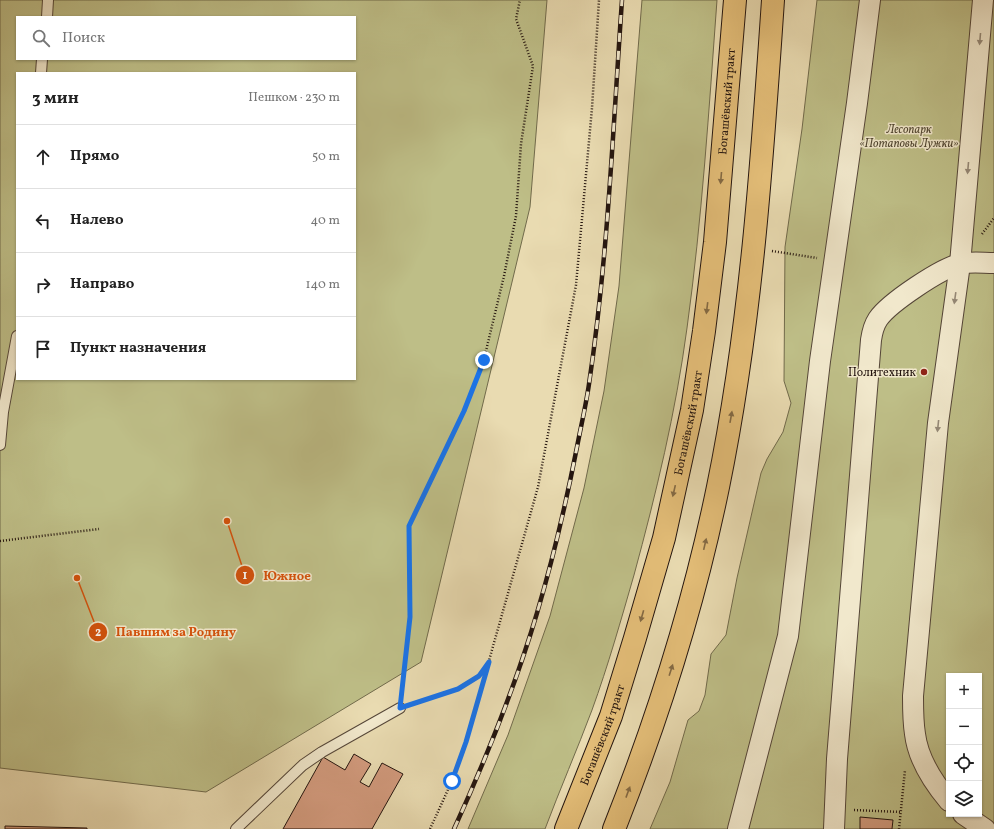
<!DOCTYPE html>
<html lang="ru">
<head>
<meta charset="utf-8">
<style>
	:root { --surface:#fff; --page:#f2f2f2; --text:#222; --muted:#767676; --line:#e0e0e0 }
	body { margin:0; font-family:Vollkorn,serif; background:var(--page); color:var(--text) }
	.controls { position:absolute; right:12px; bottom:12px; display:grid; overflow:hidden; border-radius:0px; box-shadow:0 1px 3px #0004 }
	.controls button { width:36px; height:36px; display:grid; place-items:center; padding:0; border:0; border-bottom:1px solid var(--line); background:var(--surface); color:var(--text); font:20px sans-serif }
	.stop { position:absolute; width:12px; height:12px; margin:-9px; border:3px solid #1a73e8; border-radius:50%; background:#fff }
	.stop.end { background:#1a73e8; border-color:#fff; box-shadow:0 1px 4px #0008 }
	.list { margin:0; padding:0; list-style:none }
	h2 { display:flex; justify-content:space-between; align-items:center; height:52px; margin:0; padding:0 16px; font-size:17px }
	h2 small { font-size:13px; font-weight:400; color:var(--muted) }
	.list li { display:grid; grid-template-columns:26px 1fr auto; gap:12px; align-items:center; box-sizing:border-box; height:64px; padding:0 16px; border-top:1px solid var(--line) }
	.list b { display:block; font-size:15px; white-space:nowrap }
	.list em { font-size:13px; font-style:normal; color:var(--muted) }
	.icon { flex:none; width:22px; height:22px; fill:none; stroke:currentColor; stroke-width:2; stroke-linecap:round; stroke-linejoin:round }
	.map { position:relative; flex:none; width:994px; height:829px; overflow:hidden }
	.search { position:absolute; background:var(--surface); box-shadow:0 1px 3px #0004; left:16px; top:16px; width:340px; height:44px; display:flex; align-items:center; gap:10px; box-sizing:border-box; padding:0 14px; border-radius:0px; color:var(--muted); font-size:15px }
	.panel { position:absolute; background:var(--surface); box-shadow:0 1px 3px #0004; left:16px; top:72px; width:340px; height:308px; border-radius:0px }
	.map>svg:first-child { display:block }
</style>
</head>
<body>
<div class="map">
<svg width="994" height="829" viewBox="0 0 994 829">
	<rect width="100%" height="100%" fill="#e9dbb1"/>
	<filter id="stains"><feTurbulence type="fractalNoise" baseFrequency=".005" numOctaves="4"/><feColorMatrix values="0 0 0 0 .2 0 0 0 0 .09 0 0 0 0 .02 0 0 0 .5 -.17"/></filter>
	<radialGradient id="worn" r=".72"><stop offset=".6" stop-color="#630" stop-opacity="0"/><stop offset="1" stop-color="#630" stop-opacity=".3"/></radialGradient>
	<!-- green -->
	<g fill="#bebe87" stroke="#716a4b" fill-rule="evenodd">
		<path d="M0,0H547L530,207L421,662L206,792L0,768ZM17,17H355V59H17ZM17,73H355V379H17Z"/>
		<path d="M642,0H717C709,109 702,219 687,328C676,411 656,494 634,575C621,620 608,666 592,710C577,750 560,789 545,829H468L508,735L550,616L584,488L604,391L619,286Z"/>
		<path d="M817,0H994V829H650L670,782L688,720L699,711L705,695L711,654L726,635L737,578L761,473L767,459L783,432L791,403L784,381L785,247L802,129ZM949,676H979V814H949Z"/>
	</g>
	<!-- building -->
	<g fill="#d29a7d" stroke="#24150f">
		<path d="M354,754L371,764L360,782L369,787L382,763L403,774L372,829H283L323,757L345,770Z"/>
		<path d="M860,817L893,820L892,829H860Z"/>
		<path d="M5,826L87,828V829H5Z"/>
	</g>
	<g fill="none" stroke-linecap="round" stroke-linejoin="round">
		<defs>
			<g id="lane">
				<path d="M47,17L48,0"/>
				<path d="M41,73L42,59"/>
				<path d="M0,445L3,412L17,336"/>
				<path d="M236,829L303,765L322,752L400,708"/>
			</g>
			<g id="street">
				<path d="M949,801C933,782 918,759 915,734C913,722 913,709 913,696L938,423L960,264L983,0"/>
				<path d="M963,814L985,829"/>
				<path d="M738,829L788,636L820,361L857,103L870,0"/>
				<path d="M834,829L837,759L871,340C872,333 874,325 878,319C889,303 941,268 960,264C970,261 983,263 994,263"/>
			</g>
			<g id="primary">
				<path id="s1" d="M566,829L611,716L635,638L664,538L692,410L704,331L715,242L735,0"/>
				<path d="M614,829C658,718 694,604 718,487C751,326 762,163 773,0"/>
			</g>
		</defs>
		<!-- lane casing -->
		<use href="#lane" stroke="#554638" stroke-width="12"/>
		<!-- street casing -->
		<use href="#street" stroke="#554638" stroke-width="22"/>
		<!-- primary casing -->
		<use href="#primary" stroke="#24150f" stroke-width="24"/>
		<!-- path -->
		<g stroke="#24150f" stroke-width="2.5" stroke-dasharray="1 2" stroke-linecap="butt">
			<path d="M982,234L994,218"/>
			<path d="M772,251L817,258"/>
			<path d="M0,541L99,529"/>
			<path d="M402,695L410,617L409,526L464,411L484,359L504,276L516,216L521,144L533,66L516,19L520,0"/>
			<path d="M413,704L458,689L479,676L488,664"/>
			<path d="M854,810L901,812"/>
			<path d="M430,829L452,781L466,742L538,487L576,285L592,108L599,0"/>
			<path d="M899,829L905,770"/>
		</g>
		<!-- lane -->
		<use href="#lane" stroke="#f1e8cc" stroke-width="10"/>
		<!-- street -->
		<use href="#street" stroke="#f1e8cc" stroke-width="20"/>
		<!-- primary -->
		<use href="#primary" stroke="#e4be78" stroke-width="22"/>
		<defs>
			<path id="rail" d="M454,829C486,759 515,687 537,613C553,559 566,503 577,447C581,426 586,405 589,384C608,257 613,128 622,0"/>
		</defs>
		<!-- rail casing -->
		<use href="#rail" stroke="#24150f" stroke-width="4.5"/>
		<!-- rail -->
		<use href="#rail" stroke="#f1e8cc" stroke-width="3" stroke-dasharray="9" stroke-linecap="butt"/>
	</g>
	<!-- one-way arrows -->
	<defs><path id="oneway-solid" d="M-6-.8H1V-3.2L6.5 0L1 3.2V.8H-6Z"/></defs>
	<g fill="#958977">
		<use href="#oneway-solid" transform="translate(980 39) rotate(95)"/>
		<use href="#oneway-solid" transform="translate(968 168) rotate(95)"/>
		<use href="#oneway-solid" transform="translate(955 298) rotate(98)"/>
		<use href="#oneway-solid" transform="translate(938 426) rotate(96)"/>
	</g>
	<g fill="#846a44">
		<use href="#oneway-solid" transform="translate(721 178) rotate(95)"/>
		<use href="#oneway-solid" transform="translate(707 308) rotate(97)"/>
		<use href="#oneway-solid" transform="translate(731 417) rotate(-80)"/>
		<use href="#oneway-solid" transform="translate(674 491) rotate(103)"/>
		<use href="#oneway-solid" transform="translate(705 544) rotate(-77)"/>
		<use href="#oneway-solid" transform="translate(642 616) rotate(106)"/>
		<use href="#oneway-solid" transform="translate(671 670) rotate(-72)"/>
		<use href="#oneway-solid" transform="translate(628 792) rotate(-70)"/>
	</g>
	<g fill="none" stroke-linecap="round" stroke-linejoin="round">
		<!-- route -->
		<path stroke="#1a73e8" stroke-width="5" d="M452,781L466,742L489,662L479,676L458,689L400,708L410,617L409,526L464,411L484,360"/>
	</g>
	<!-- markers -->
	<circle fill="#8f2418" stroke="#f1e8cc" stroke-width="1.5" cx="924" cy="372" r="4"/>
	<g text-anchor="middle" stroke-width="3" stroke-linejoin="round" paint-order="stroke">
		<!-- street labels -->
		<g font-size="12" fill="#24150f" stroke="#f1e8cc">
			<text dy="4" stroke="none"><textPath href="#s1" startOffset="749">Богашёвский тракт</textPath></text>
			<text dy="4" stroke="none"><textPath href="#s1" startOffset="425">Богашёвский тракт</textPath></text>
			<text dy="4" stroke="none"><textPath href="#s1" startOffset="101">Богашёвский тракт</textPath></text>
		</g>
		<!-- park labels -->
		<g font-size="12" font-style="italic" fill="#524833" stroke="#f1e8cc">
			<text x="909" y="133">Лесопарк<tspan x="909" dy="14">«Потаповы Лужки»</tspan></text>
		</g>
		<!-- poi labels -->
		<g font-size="12" fill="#24150f" stroke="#f1e8cc" text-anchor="end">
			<text x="916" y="376">Политехник</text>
		</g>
	</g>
	<!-- callouts -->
	<path fill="none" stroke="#d4520c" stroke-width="1.5" d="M227 521L245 575M77 578L98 632"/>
	<g fill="#d4520c" stroke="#f1e8cc" stroke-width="1.5">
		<circle cx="227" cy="521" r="4"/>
		<circle cx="77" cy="578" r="4"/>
		<circle cx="245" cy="575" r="10"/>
		<circle cx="98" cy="632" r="10"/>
	</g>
	<g font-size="12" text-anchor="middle" font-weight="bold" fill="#fff">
		<text x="245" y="579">1</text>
		<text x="98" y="636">2</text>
	</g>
	<g font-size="13" text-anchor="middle" font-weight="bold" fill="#d4520c" stroke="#f1e8cc" stroke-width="3" stroke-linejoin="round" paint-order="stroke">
		<text x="287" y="580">Южное</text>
		<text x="176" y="636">Павшим за Родину</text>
	</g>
	<rect width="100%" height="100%" filter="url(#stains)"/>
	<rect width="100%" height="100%" fill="url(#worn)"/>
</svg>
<div class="controls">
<button>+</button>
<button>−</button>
<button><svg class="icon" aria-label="locate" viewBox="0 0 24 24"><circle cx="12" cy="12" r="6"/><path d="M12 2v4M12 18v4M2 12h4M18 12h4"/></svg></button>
<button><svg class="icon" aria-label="layers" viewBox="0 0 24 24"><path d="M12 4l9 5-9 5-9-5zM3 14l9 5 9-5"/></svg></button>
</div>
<div class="stop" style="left:452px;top:781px"></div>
<div class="stop end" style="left:484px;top:360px"></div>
<div class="search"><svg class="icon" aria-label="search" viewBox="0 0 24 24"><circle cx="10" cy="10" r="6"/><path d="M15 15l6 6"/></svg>Поиск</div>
<section class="panel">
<h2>3 мин<small>Пешком · 230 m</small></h2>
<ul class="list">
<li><svg class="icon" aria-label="ahead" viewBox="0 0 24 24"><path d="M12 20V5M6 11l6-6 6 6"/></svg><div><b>Прямо</b></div><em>50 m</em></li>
<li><svg class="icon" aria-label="left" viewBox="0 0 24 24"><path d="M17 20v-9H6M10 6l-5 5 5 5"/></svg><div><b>Налево</b></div><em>40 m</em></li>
<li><svg class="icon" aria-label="right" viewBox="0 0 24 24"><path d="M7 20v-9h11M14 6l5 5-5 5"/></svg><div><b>Направо</b></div><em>140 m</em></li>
<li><svg class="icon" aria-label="arrive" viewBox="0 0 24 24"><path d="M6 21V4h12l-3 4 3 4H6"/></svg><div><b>Пункт назначения</b></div></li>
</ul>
</section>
</div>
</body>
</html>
